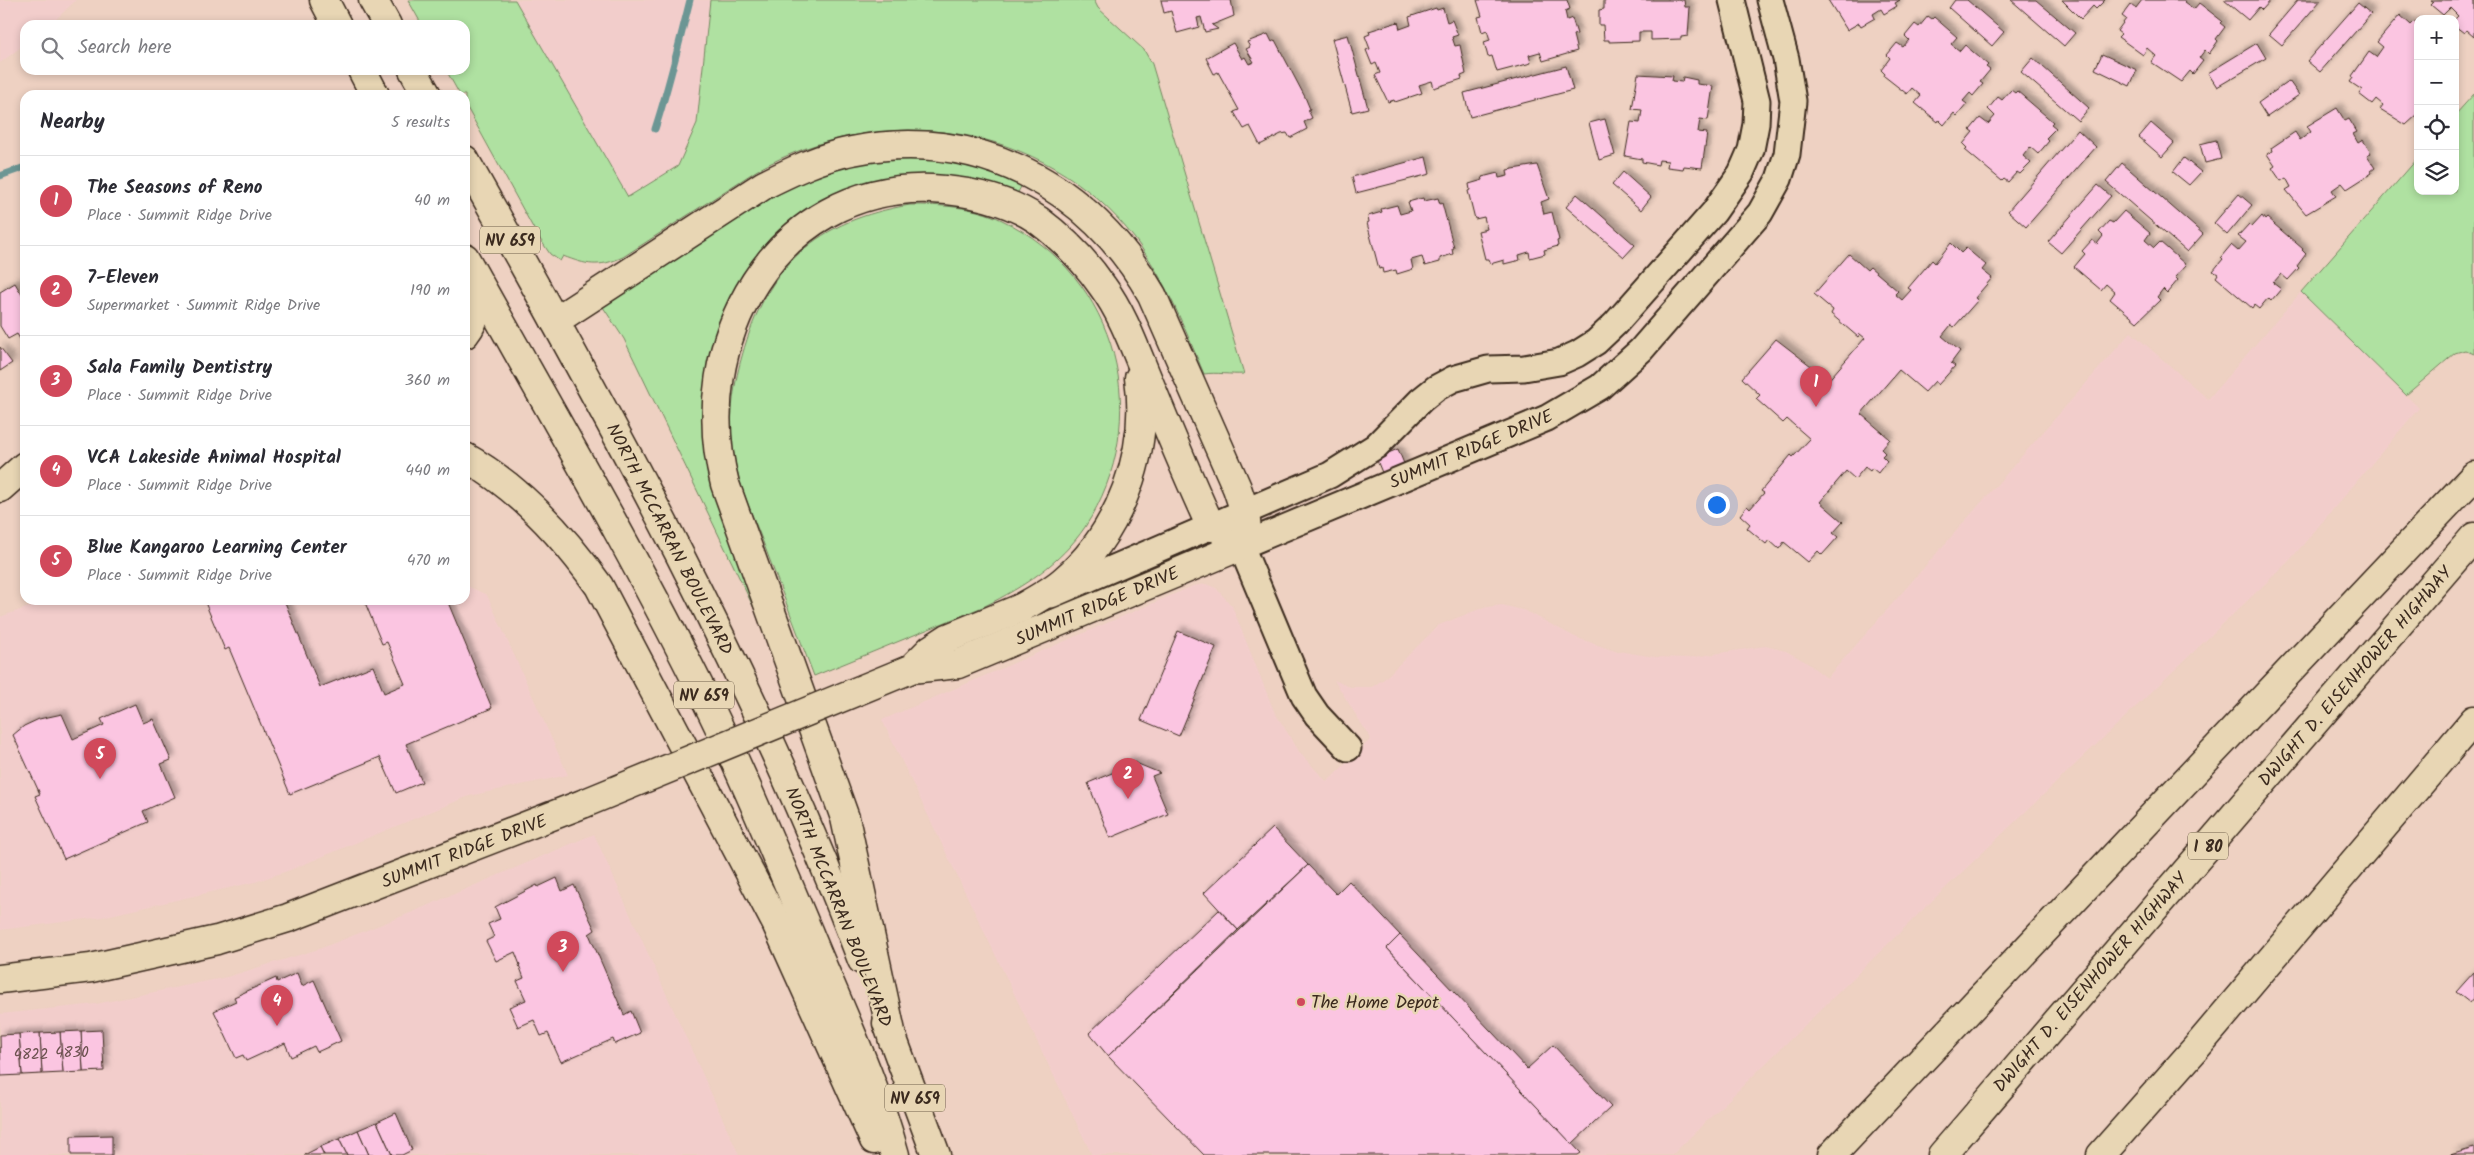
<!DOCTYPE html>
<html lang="en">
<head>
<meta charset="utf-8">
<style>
	:root { --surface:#fff; --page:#f2f2f3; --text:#2b2b33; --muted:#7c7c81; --line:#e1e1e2; --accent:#d1495b }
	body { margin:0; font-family:Kalam,sans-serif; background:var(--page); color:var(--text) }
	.controls { position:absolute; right:15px; top:15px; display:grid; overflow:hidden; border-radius:10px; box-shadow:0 2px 8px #0003 }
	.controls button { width:45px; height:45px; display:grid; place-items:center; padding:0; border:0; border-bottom:1px solid var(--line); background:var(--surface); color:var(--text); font:25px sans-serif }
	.you { position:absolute; left:1716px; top:504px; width:18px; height:18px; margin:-12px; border:4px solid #fff; border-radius:50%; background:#1a73e8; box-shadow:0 0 0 8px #1a73e833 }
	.badge { display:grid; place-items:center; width:32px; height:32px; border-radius:50%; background:var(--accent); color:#fff; font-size:16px; font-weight:700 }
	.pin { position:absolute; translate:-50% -41px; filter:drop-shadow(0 1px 2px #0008) }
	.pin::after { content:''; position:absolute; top:26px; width:18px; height:15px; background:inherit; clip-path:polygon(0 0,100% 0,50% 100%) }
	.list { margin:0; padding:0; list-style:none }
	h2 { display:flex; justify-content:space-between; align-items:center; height:65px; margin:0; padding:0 20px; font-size:21px }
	h2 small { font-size:16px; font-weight:400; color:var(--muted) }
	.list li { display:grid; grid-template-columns:32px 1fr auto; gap:15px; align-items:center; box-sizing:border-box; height:90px; padding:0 20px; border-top:1px solid var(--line) }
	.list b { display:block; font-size:19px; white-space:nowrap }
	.list p { margin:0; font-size:16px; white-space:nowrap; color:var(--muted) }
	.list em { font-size:16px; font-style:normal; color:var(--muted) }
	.icon { flex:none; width:28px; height:28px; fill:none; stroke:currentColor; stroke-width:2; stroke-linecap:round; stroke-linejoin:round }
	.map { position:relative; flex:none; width:2474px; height:1155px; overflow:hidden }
	.search { position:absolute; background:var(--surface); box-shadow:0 2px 8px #0003; left:20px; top:20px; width:450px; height:55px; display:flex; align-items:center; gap:12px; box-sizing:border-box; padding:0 18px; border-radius:15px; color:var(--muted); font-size:19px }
	.panel { position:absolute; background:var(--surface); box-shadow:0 2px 8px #0003; left:20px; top:90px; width:450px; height:515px; border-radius:15px }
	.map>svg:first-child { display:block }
</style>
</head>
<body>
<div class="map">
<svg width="2474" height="1155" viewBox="0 0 2474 1155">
	<defs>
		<filter id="shadow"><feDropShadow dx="4.5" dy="-4.5" stdDeviation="2.5" flood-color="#0004"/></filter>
	</defs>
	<rect width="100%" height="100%" fill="#eed1c2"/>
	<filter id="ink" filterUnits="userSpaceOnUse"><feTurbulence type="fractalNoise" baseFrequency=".02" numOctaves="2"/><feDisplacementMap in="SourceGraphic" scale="10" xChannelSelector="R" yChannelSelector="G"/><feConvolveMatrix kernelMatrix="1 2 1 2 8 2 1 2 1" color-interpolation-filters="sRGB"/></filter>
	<g filter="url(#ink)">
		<!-- built -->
		<g fill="#f2cdcb">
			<path d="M0,0H76L50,25H25V44L0,63Z"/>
			<path d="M514,0H710L697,123L678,166L628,197Z"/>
			<path d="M2301,292L2419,408L2290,560L1934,899L1672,1155H1092L882,720L1193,586L1206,584L1216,588L1232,606L1274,711L1300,753L1327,782L1371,739L1334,680L1350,687H1372L1384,679L1439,625L1482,608L1502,605L1526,611L1575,637L1612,650L1654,657L1688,658L1765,646L1786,651L1806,662L1827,678L2131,332L2208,399Z"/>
			<path d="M465,585L487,595L568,775L469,796L290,870L255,882L102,917L0,930V617L49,600H465Z"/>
			<path d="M594,834L739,1155H0V1014L96,1004L227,977L319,949L410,913Z"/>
		</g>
		<!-- green -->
		<g fill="#afe1a1" stroke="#758660">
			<path d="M408,0H515L628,197L678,166L697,123L710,0H1094L1098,8L1144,50L1152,64L1244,374C1230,375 1217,372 1204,374C1184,327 1166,280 1135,239C1045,121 881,100 756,171L623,257C598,268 587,265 563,256L560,261L550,254L536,233L465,104V95H460L446,70H465V25H422Z"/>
			<path d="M2474,94V354L2465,350L2455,353L2406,395L2301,292L2418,158V191H2455V115Z"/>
			<path d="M879,157L956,160L1023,183L1015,198L838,196L715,350L764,629L624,339L601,304L755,203L806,176Z"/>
			<path d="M910,205C941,205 973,206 1002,220C1119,276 1155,420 1085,527C1061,563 1023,587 985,606L814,676C797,631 780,587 763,542C752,514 739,486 734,456C728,422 733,388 742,356C767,265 817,220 910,205Z"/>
		</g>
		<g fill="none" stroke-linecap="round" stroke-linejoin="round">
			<!-- stream -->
			<g stroke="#6c9694" stroke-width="7">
				<path d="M655,129C669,87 679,43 690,0"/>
				<path d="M0,176L25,167"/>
			</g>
		</g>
		<!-- building -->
		<g fill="#fbc5e1" stroke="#3b2a1e" filter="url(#shadow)">
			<path d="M1161,0H1231L1234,16L1212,25L1218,29L1205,32L1201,17L1197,18L1199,27L1177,33L1171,11L1164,13Z"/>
			<path d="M1477,0H1567L1570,9L1565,11L1567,20L1572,18L1577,34L1573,35L1577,51L1543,61L1540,52L1529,55L1531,63L1497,72L1492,56L1488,57L1484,42L1490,40L1487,30L1482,32L1478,17L1482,16Z"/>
			<path d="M1604,0H1684L1685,7H1690L1688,36L1681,37V39L1651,40V32H1639V41L1609,42V40H1604L1603,25H1599V10L1604,9Z"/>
			<path d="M1828,0H1900L1895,3L1897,6L1884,14L1881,9L1873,14L1875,18L1861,26L1859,23L1847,30Z"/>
			<path d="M1955,0H1967L2004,32L1992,46L1949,8Z"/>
			<path d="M2011,0H2036L2075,33L2064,46Z"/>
			<path d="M2062,0H2105L2096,9L2093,6L2081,19Z"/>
			<path d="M2142,0H2186L2184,2L2194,9L2199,3L2222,21L2220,23L2225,27L2216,39L2218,41L2209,54L2205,50L2199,58L2203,61L2193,74L2190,71L2181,82L2151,62L2156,56L2147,48L2143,55L2118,37L2121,34L2117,31L2126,19L2122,16L2131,4L2136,8Z"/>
			<path d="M2224,0H2271L2262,10L2259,7L2248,20Z"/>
			<path d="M2298,0H2321L2282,45L2269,34Z"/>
			<path d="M2431,0H2474V37L2466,30L2464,33L2455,26V19L2458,16L2450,8L2443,15L2431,5L2434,2Z"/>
			<path d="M2358,3L2371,14L2320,72L2307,61Z"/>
			<path d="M1436,8L1437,10L1443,8L1447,22L1452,20L1458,35L1452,37L1455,46L1460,45L1466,74L1461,76L1462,79L1434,88L1432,81L1419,85L1422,93L1395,102L1394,100L1388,102L1375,75L1380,73L1376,63L1372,65L1366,50L1370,49L1365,36L1370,34L1369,31L1398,22L1400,29L1411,25L1409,17Z"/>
			<path d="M2400,15L2411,25L2414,22L2418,24V114L2406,125L2380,109L2383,105L2376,99L2372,104L2359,94L2362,90L2350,82L2353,78L2352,76L2369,52L2376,57L2383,47L2377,42Z"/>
			<path d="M1928,16L1932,19L1934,17L1957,37L1951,44L1960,51L1965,45L1988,65L1986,67L1990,70L1980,82L1983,84L1973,96L1970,93L1963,101L1967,104L1957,116L1954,113L1944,125L1939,120L1938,122L1915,103L1921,96L1912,88L1907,94L1884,76L1885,74L1881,70L1890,58L1887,55L1897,43L1903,47L1909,40L1905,36L1915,24L1919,27Z"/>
			<path d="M1268,34L1272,42L1275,40L1305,97L1310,109L1308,110L1312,118L1304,122L1307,129L1290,138L1287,133L1281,134L1260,145L1250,126L1244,129L1234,112L1239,110L1218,72L1214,74L1206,58L1233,43L1242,59L1245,57L1249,64L1254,62L1246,49L1250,47L1247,42Z"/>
			<path d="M1348,35L1368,108L1352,112L1332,39Z"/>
			<path d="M2257,43L2266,58L2217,87L2208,73Z"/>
			<path d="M2102,54L2137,70L2130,86L2095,69Z"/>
			<path d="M2033,58L2089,108L2078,121L2021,72Z"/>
			<path d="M1566,66L1573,90L1470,117L1464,93Z"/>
			<path d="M1638,74L1673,76L1672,81L1682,82L1683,77L1697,80V84L1713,86L1708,120L1700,119L1698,132L1707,133L1702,168L1684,166L1683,169L1667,167L1668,161L1659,160L1658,165L1642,162V159L1625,156L1631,122L1640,123L1642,110L1632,109Z"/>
			<path d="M2289,81L2299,95L2267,117L2258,103Z"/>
			<path d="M2011,90L2015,93L2017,91L2053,122L2051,124L2056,128L2046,138L2049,141L2038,154L2030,147L2023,156L2031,163L2020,174L2017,172L2008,182L2004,179L2002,181L1965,150L1967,148L1963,144L1973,132L1970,130L1980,118L1988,124L1995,116L1988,109L1998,97L2002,100Z"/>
			<path d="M2337,108L2345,121L2349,119L2357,132L2353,134L2358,143L2363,140L2371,153L2367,156L2375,168L2371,171L2372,173L2347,189L2342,183L2332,190L2336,196L2306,214L2286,190L2291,187L2286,178L2281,181L2272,168L2275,166L2267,154L2272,151L2271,148L2295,132L2300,140L2311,132L2307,126Z"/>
			<path d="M1605,119L1615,155L1599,160L1589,123Z"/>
			<path d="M2151,123L2174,143L2162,157L2139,137Z"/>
			<path d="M2078,130L2096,147L2026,227L2008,211Z"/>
			<path d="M2216,140L2221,159L2205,163L2200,144Z"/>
			<path d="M1426,157L1430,174L1356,193L1352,177Z"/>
			<path d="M2184,158L2201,172L2189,185L2173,172Z"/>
			<path d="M2122,163L2203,234L2187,252L2106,182Z"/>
			<path d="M1537,165L1549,199L1541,202L1544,214L1552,212L1559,240L1557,241L1558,246L1544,250L1545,254L1530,258L1529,252L1519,255L1520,260L1504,264V260L1490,264L1488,259H1485L1478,231L1487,229L1484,217L1475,219L1468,191L1470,190L1469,184L1483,180L1482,177L1498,173L1499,178L1508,176L1507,170Z"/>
			<path d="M1623,172L1651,197L1641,210L1612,185Z"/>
			<path d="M2098,185L2111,196L2061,253L2048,242Z"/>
			<path d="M1577,194L1635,245L1624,257L1566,207Z"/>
			<path d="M2239,194L2252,205L2227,235L2214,223Z"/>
			<path d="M1423,198L1424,201L1438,198L1440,204L1442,203L1454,248L1452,249L1453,254L1440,258V262L1425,266L1422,257L1411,260L1413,269L1397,274L1396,270L1383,273L1382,268L1379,269L1367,223L1369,222L1368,216L1382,212L1381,209L1397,205L1400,214L1411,211L1408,202Z"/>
			<path d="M2124,211L2150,233L2145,240L2154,248L2160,242L2186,265L2175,277L2178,280L2167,293L2163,289L2157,297L2160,300L2137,322L2110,299L2115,292L2106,284L2101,290L2074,267L2085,254L2082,251L2092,240L2097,244L2103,236L2099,232L2109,221L2113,223Z"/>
			<path d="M2262,216L2265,220L2267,218L2303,249L2302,250L2306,254L2297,266L2299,268L2288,280L2281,274L2273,283L2281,289L2271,301L2268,298L2259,309L2254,305L2252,308L2216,277L2218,274L2213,271L2223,259L2221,257L2231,245L2238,251L2246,242L2238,236L2249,224L2252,227Z"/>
			<path d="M1951,243L1961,253L1966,248L1986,265L1982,270L1992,278L1975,298L1978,300L1954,327L1951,325L1942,336L1960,351L1951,363L1955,366L1938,385L1935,381L1925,392L1899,370L1861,414L1890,439L1881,449L1885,453L1882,456L1887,461L1878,473L1872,468L1870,471L1865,467L1855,479L1846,471L1820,502L1843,522L1833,533L1838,537L1822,555L1818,551L1808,562L1784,542L1779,549L1769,540L1766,544L1747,528L1750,524L1740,515L1747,506L1750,509L1764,493L1761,491L1791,455L1793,457L1810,439L1787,419L1783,423L1756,399L1760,395L1742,378L1776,339L1824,376L1821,379L1826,383L1865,338L1860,334L1858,337L1831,314L1833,310L1814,294L1849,254L1867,270L1870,267L1898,291L1895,294L1902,300L1911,290L1908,288L1932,260L1935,263Z"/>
			<path d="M15,283L25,300V347L17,334L8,339L0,326V292Z"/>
			<path d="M0,347L12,363L0,371Z"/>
			<path d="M1398,449L1405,466L1383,475L1376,458Z"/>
			<path d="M204,600H284L320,687L373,666L384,693L405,684L387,642L382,644L364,600H447L492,708L406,744L422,782L396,793L380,757L290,794L229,648L225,650Z"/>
			<path d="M1178,631L1216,647L1179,736L1141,720Z"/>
			<path d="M135,704L143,723L153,719L171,760L161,764L175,797L143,811L148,822L64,859L35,796L40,794L13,735L24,726L39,719L62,714L73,739L104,725L101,719Z"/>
			<path d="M1126,759L1160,773L1152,776L1168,814L1110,838L1088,783L1129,766Z"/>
			<path d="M1273,828L1308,865L1238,930L1204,893Z"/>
			<path d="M1308,865L1336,894L1349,881L1400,935L1387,948L1581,1153L1578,1155H1204L1108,1056Z"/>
			<path d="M557,878L562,891L574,885L595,930L589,934L624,1015L631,1011L640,1033L615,1044L613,1039L561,1062L548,1033L541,1036L534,1020L518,1027L509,1007L526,1000L517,981L524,978L519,965H520L515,952L496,961L486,941L494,937L488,924L500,919L495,907L537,885L538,887Z"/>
			<path d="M1219,910L1238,930L1108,1056L1089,1033Z"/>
			<path d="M1400,935L1527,1069L1553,1045L1611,1107L1572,1144L1387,948Z"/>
			<path d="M2474,972V998L2470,1003L2456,992Z"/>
			<path d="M297,973L302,986L314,980L341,1041L317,1052L314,1046L291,1057L285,1043L246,1061L243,1055L236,1058L214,1011L236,1001L234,997L276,978L277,982Z"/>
			<path d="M102,1030L104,1071L83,1072L81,1031Z"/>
			<path d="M81,1031L83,1072L63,1073L60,1032Z"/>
			<path d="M60,1032L63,1073L42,1074L40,1033Z"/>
			<path d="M40,1033L42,1074L22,1075L19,1034Z"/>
			<path d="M19,1034L22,1075L1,1076L0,1035Z"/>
			<path d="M396,1113L412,1150L402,1155H392L377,1122Z"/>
			<path d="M377,1122L392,1155H369L358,1130Z"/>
			<path d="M358,1130L369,1155H347L339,1139Z"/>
			<path d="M112,1135V1155H71V1136Z"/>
			<path d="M339,1139L347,1155H324L320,1147Z"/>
			<path d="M320,1147L324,1155H304Z"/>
			<path d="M2474,1148V1155H2450Z"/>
		</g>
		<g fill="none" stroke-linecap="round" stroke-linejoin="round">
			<defs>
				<g id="street">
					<path d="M1225,541L1241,546L1304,696L1317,715L1348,748"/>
					<path d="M1241,546L1547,418L1600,387L1641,350L1760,213L1779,179L1787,154L1793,101L1786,59L1770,0"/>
					<path d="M1051,595L1330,475L1376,446L1421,400L1436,388L1453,379L1488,369L1524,368L1559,362L1577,354L1596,342L1615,324L1714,212L1741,173L1751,150L1756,124L1757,101L1732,0"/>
				</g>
				<g id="secondary">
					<path d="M0,488L25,466"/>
					<path d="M911,669L958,664L1241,546L1247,531L1245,512"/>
					<path d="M911,669L931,649L948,638L1021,608"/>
					<path d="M0,979L91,968L217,940L288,918L585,803"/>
				</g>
				<g id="primary">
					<path d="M324,0L337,25"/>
					<path d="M373,0L387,25"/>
					<path d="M362,70L375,95"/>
					<path d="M413,70L427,95"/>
					<path d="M465,160C611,419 756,681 862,960"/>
					<path d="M465,258C546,404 631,548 705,698C743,774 775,853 808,931C838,1005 874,1078 895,1155"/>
					<path d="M555,321L764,185C792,171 821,157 852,151C977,125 1091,186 1152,295L1237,488L1245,512"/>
					<path d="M465,334C478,318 479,299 471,281"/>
					<path d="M465,457C520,488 563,535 599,586L776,923L874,1140"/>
					<path d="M1021,608C1035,600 1050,592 1063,581C1120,533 1150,451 1139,378"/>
					<path d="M887,1023L936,1155"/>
					<path d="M893,1041L845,818L725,484C688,344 774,183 932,189C968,191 1007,199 1038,220C1062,238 1086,262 1103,287C1123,314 1135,349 1148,380C1168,429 1189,479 1211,527"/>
				</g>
				<g id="highway">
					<path d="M1832,1155L2474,476"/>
					<path d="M1942,1155L2474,537"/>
					<path d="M2101,1155L2196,1048L2474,720"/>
				</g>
			</defs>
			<!-- street casing -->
			<use href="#street" stroke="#3b2a1e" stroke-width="29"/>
			<!-- secondary casing -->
			<use href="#secondary" stroke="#3b2a1e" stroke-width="31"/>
			<!-- primary casing -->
			<use href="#primary" stroke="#3b2a1e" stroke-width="31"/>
			<!-- highway casing -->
			<use href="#highway" stroke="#3b2a1e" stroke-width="31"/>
			<!-- street -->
			<use href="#street" stroke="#e8d6b4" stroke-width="25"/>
			<!-- secondary -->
			<use href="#secondary" stroke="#e8d6b4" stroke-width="28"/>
			<!-- primary -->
			<use href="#primary" stroke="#e8d6b4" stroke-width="28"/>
			<!-- highway -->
			<use href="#highway" stroke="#e8d6b4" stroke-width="28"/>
			<defs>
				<path id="secondary-bridge" d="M585,803L911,669"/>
			</defs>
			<!-- secondary-bridge casing -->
			<use href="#secondary-bridge" stroke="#3b2a1e" stroke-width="31" stroke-linecap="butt"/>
			<!-- secondary-bridge -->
			<use href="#secondary-bridge" stroke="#e8d6b4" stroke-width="28"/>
		</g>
	</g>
	<!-- markers -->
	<circle fill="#d1495b" stroke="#e8d6b4" stroke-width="2" cx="1301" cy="1002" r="5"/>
	<g text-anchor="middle" stroke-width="5" stroke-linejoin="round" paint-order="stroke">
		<!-- number labels -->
		<g font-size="15" fill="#6b514f">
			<text x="72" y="1057">4830</text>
			<text x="31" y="1059">4822</text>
		</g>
		<!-- shield labels -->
		<g fill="#e8d6b4" stroke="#6f5e4b" stroke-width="1">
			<rect x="480" y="226.5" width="60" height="27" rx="4"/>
			<rect x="674" y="681.5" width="60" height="27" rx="4"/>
			<rect x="2188" y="832.5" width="40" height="27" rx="4"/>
			<rect x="885" y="1084.5" width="60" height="27" rx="4"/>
		</g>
		<g font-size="16" font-weight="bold" fill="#3b2a1e">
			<text x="510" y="246">NV 659</text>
			<text x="704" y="701">NV 659</text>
			<text x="2208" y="852">I 80</text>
			<text x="915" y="1104">NV 659</text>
		</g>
		<!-- street labels -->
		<g font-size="18" fill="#3b2a1e" stroke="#e8d6b4">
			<text transform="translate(1471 449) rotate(-23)" y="6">SUMMIT RIDGE DRIVE</text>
			<text transform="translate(670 539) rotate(63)" y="6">NORTH MCCARRAN BOULEVARD</text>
			<text transform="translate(1097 606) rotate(-23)" y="6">SUMMIT RIDGE DRIVE</text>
			<text transform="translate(2355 676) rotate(-49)" y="6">DWIGHT D. EISENHOWER HIGHWAY</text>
			<text transform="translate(464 851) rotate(-21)" y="6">SUMMIT RIDGE DRIVE</text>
			<text transform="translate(839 907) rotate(68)" y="6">NORTH MCCARRAN BOULEVARD</text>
			<text transform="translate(2090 982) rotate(-49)" y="6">DWIGHT D. EISENHOWER HIGHWAY</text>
		</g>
		<!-- poi labels -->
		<g font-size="18" fill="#3b2a1e" stroke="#e8d6b4" text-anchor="start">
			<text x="1311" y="1008">The Home Depot</text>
		</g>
	</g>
</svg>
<div class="controls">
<button>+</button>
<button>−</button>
<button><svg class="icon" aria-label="locate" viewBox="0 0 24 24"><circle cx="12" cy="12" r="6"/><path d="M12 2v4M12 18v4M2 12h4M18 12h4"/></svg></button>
<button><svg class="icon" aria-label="layers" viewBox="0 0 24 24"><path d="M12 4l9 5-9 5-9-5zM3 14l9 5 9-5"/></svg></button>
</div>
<div class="you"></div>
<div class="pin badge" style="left:1816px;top:407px">1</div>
<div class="pin badge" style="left:1128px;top:799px">2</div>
<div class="pin badge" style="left:563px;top:972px">3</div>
<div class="pin badge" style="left:277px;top:1026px">4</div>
<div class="pin badge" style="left:100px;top:779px">5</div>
<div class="search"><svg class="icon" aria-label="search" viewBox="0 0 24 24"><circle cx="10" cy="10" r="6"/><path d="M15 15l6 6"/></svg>Search here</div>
<section class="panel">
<h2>Nearby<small>5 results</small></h2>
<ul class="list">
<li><span class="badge">1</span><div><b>The Seasons of Reno</b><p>Place · Summit Ridge Drive</p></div><em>40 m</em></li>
<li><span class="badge">2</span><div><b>7-Eleven</b><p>Supermarket · Summit Ridge Drive</p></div><em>190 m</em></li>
<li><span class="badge">3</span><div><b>Sala Family Dentistry</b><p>Place · Summit Ridge Drive</p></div><em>360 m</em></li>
<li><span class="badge">4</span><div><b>VCA Lakeside Animal Hospital</b><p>Place · Summit Ridge Drive</p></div><em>440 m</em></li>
<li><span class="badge">5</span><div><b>Blue Kangaroo Learning Center</b><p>Place · Summit Ridge Drive</p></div><em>470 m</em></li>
</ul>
</section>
</div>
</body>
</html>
